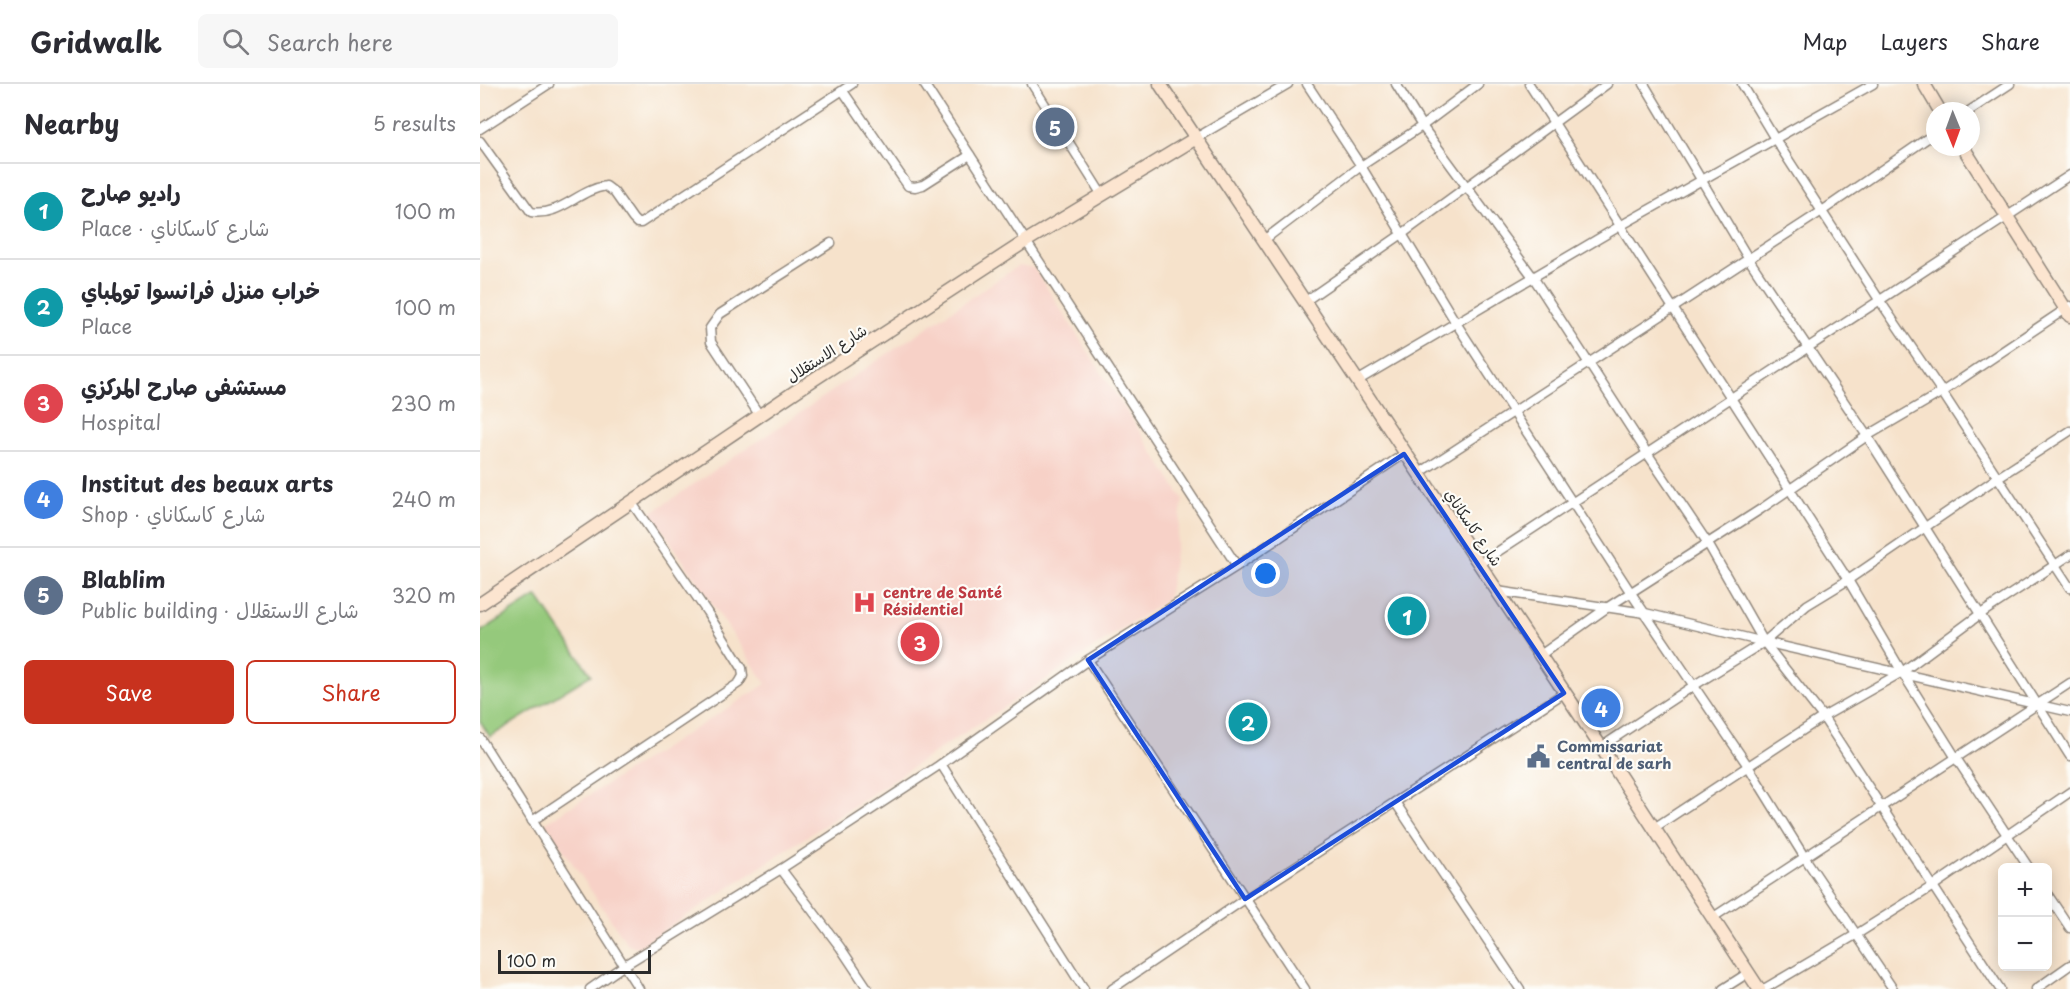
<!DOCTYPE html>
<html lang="en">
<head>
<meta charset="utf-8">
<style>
	:root { --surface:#fff; --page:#f7f7f7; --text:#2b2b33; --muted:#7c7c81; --line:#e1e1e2; --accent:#c8321e }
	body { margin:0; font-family:"Playpen Sans","Playpen Sans Arabic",sans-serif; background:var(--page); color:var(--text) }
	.controls { position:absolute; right:18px; bottom:18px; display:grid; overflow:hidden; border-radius:9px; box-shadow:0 3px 15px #0003 }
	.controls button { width:54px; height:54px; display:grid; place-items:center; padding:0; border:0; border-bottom:2px solid var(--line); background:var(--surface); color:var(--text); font:30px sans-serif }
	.compass { position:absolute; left:1446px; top:18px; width:54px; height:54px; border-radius:50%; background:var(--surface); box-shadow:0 3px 15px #0003; rotate:179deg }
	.scale { position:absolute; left:18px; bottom:15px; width:153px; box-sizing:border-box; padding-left:6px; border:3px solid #2b2b2b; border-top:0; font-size:16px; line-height:21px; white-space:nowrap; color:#2b2b2b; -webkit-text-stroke:4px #fdfcf7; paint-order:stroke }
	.you { position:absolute; left:786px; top:490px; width:21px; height:21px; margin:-15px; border:4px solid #fff; border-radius:50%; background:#1a73e8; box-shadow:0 0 0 9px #1a73e833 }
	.badge { display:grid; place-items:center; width:39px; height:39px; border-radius:50%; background:var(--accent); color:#fff; font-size:20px; font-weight:700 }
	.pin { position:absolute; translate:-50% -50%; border:3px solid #fff; box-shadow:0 2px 6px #0006 }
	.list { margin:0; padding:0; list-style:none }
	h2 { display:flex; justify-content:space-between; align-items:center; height:78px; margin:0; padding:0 24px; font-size:26px }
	h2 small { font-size:20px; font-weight:400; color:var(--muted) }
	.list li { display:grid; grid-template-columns:39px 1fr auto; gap:18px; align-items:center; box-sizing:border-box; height:96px; padding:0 24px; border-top:2px solid var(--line) }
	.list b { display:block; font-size:22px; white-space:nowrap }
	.list p { margin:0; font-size:20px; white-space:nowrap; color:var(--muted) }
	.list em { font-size:20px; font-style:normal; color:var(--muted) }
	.actions { display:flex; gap:12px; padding:18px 24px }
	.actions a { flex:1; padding:14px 0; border:2px solid var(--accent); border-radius:9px; text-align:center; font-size:21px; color:var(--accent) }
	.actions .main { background:var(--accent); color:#fff }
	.icon { flex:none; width:33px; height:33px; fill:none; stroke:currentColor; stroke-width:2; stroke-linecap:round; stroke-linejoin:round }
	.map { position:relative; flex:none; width:1590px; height:905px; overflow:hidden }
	header { display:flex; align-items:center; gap:36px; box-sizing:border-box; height:84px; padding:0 30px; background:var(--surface); border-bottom:2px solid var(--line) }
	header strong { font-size:28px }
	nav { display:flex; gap:33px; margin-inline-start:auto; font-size:21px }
	.search { width:420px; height:54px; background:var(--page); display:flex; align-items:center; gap:15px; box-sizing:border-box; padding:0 21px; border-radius:9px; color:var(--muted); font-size:22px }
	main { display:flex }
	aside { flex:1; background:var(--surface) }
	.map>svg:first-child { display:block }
</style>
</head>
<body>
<header>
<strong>Gridwalk</strong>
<div class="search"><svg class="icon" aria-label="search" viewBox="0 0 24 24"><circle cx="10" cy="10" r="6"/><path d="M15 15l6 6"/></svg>Search here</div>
<nav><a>Map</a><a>Layers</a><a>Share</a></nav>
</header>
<main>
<aside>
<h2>Nearby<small>5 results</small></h2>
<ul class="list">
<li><span class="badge" style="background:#0f9aa8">1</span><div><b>راديو صارح</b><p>Place · شارع كاسكاناي</p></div><em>100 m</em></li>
<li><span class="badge" style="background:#0f9aa8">2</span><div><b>خراب منزل فرانسوا تولمباي</b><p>Place</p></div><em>100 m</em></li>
<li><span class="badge" style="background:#e0444e">3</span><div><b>مستشفى صارح المركزي</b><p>Hospital</p></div><em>230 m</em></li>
<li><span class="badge" style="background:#3f7fe0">4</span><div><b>Institut des beaux arts</b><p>Shop · شارع كاسكاناي</p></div><em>240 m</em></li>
<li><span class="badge" style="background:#5c6f8a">5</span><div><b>Blablim</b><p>Public building · شارع الاستقلال</p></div><em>320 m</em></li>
</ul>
<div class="actions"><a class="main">Save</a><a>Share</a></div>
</aside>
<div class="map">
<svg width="1590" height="905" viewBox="0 0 1590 905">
	<rect width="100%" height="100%" fill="#fdfcf7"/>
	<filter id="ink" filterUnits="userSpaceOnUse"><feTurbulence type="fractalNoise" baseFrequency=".0167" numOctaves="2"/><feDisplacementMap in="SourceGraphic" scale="12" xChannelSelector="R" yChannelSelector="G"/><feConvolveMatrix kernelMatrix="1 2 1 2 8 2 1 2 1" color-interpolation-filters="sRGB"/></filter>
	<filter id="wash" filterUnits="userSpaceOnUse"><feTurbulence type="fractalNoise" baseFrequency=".008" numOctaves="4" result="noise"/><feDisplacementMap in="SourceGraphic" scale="24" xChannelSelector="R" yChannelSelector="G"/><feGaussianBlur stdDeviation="1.35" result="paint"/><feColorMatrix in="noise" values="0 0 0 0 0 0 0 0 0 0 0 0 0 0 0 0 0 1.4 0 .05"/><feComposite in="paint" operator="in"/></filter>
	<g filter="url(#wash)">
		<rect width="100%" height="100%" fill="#f6e2cb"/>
		<!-- built -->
		<path fill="#f7d1c7" d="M538,182L554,184L703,415L688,515L159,863L148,861L65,739L286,600L171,429Z"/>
		<!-- green -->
		<path fill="#95c97b" stroke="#607a53" stroke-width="1.5" d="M57,512L111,591L10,653L0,637V548Z"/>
	</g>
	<g filter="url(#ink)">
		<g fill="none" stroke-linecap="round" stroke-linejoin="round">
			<defs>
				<g id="street">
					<path d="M444,0L757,482"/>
					<path d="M552,0L622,111"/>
					<path d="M827,0L881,82L976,239L1151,509L1268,682L1325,774L1413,905"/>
					<path d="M916,0L942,42L1053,193L1167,369L1227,458L1284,558L1343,633L1520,905"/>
					<path d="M1049,0L1368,496L1422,588L1476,674L1549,784"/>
					<path d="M1164,0L1268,174L1387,352L1590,672"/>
					<path d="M1262,0L1295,55L1400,217L1462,308L1590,504"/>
					<path d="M363,7L428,102L435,103L443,101L490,71"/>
					<path d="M1489,27L1530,0"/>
					<path d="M0,45L69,0"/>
					<path d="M716,54L808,0"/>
					<path d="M0,57L51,128C80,133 98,106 126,102L134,108L153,135L157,139H161L372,0"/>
					<path d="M784,156L881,82L942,42L998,0"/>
					<path d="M824,218L922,150L1127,0"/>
					<path d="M877,297L1140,142L1393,0"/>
					<path d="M280,332L231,258L230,244L240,230L351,159"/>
					<path d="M938,390L1342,127L1455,49"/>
					<path d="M999,480L1590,91"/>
					<path d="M1017,507L1165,529L1284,558L1590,628"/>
					<path d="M1059,572L1128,523L1281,425L1387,352L1462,308L1590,222"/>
					<path d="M608,576L825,905"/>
					<path d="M0,654L159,905"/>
					<path d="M1121,663L1213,602L1284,558L1327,521L1368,496L1517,394L1590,347"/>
					<path d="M461,680L604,905"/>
					<path d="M915,718L1040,905"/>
					<path d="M52,737L259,599L263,592L262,584L227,528L152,419"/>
					<path d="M1174,744L1343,633L1422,588L1499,531L1590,471"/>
					<path d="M301,785L360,863L388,905"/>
					<path d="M1568,811L1590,844"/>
					<path d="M1232,834L1590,599"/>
					<path d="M110,905L143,882L301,785L461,680L608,576L757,482L924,370"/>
					<path d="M632,905L765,815L1084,609"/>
					<path d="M1243,905L1268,889"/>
					<path d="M1284,905L1377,850L1453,802L1590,708"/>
					<path d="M1556,905L1590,881"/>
				</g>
				<g id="secondary">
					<path d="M680,0L1121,663L1279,905"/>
					<path d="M1444,0L1460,27"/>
					<path d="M1483,63L1590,232"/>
					<path d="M0,520L316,307L546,157L716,54"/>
				</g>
			</defs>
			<!-- street casing -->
			<use href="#street" stroke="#90867b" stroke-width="11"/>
			<!-- secondary casing -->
			<use href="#secondary" stroke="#90867b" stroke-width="15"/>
			<!-- street -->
			<use href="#street" stroke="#fff" stroke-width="8"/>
			<!-- secondary -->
			<use href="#secondary" stroke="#fce5d0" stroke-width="12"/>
		</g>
	</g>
	<!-- marked area -->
	<path fill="#1d4ed8" fill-opacity="0.2" stroke="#1d4ed8" stroke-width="4.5" stroke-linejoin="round" d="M924,370L1084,609L765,815L608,576Z"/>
	<!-- icons -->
	<defs>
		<symbol id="hospital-bare" viewBox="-9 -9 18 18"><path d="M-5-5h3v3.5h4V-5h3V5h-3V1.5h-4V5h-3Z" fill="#e0444e" stroke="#fdfcf7" stroke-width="2.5" paint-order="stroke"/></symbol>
		<symbol id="civic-bare" viewBox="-9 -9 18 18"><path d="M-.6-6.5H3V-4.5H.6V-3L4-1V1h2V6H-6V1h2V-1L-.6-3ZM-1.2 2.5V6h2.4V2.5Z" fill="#5c6f8a" stroke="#fdfcf7" stroke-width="2.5" paint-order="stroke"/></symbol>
	</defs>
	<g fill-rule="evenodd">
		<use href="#hospital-bare" x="368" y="502" width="33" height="33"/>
		<use href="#civic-bare" x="1042" y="656" width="33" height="33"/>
	</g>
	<g text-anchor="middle" stroke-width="4.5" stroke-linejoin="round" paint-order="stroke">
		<!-- street labels -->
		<g font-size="15" fill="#2b2b2b" stroke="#fdfcf7">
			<text transform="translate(347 270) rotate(-33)" y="5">شارع الاستقلال</text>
			<text transform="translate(993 444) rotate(56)" y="5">شارع كاسكاناي</text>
		</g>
		<!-- health labels -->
		<g font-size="15" font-weight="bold" fill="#be3a42" stroke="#fdfcf7" text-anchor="start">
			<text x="403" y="514">centre de Santé<tspan x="403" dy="17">Résidentiel</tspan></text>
		</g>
		<!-- service labels -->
		<g font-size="15" font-weight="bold" fill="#4e5e75" stroke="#fdfcf7" text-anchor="start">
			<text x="1077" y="668">Commissariat<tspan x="1077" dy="17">central de sarh</tspan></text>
		</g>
	</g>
</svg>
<div class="controls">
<button>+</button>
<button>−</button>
</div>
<svg class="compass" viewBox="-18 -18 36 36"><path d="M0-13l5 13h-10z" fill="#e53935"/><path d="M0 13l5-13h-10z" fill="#7c7c81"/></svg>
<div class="scale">100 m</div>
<div class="you"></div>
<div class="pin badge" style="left:927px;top:532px;background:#0f9aa8">1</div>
<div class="pin badge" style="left:768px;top:638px;background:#0f9aa8">2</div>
<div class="pin badge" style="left:440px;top:558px;background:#e0444e">3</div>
<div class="pin badge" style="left:1121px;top:624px;background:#3f7fe0">4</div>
<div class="pin badge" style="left:575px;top:43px;background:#5c6f8a">5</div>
</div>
</main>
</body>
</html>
